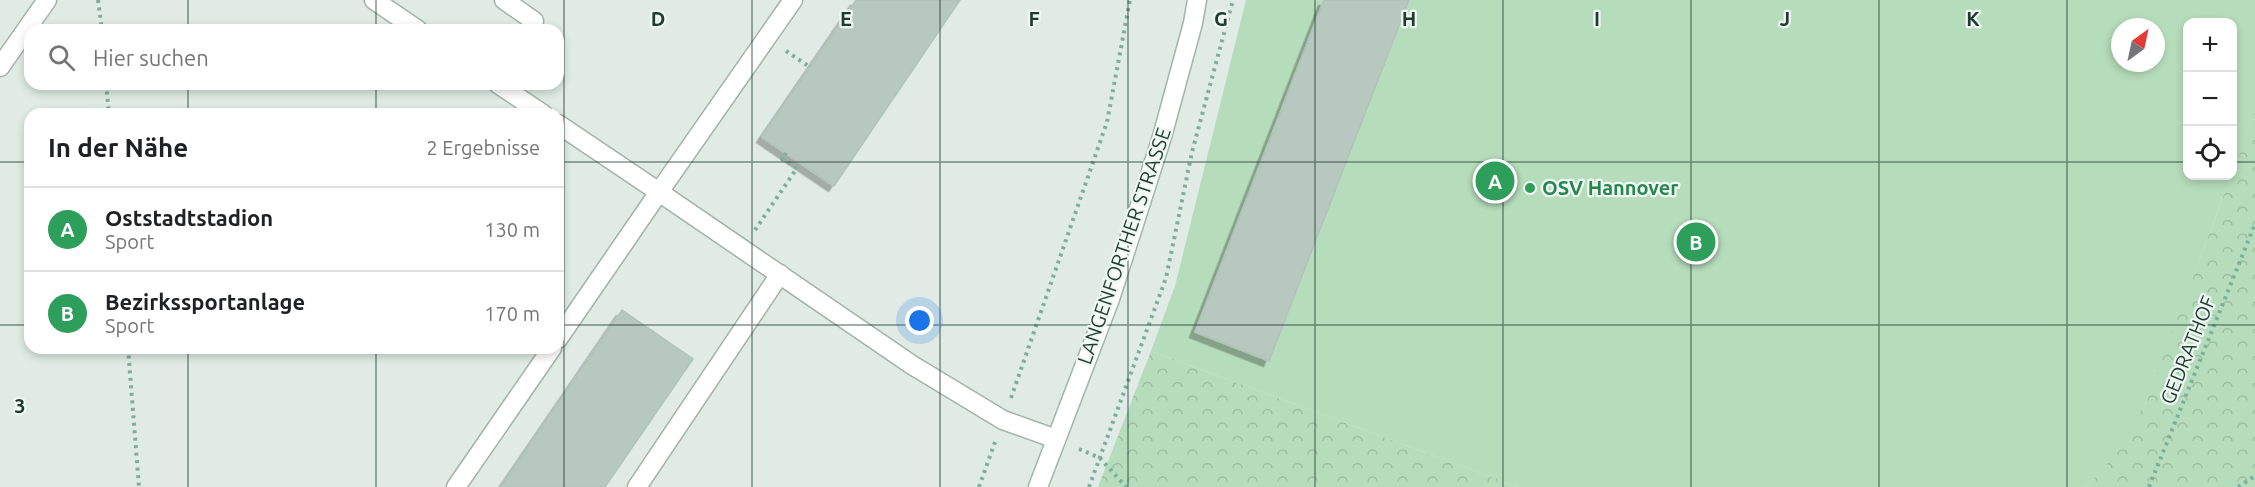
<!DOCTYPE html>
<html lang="de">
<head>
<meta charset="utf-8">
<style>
	:root { --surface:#fff; --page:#f2f2f2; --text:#202124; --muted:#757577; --line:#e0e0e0; --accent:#f76150 }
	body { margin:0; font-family:Ubuntu,sans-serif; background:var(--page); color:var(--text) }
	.controls { position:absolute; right:18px; top:18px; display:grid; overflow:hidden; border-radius:12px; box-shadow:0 3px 9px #0003 }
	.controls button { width:54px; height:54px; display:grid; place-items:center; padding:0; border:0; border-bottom:2px solid var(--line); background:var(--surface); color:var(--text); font:30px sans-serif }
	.compass { position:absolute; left:2111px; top:18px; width:54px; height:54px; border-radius:50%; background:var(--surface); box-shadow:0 3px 9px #0003; rotate:33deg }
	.you { position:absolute; left:920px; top:321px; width:21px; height:21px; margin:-15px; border:4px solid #fff; border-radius:50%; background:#1a73e8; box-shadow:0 0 0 9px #1a73e833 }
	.badge { display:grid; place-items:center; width:39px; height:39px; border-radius:50%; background:var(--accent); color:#fff; font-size:20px; font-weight:700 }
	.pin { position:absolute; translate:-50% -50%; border:3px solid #fff; box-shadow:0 2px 6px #0006 }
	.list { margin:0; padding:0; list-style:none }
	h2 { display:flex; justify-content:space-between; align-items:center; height:78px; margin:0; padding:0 24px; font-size:26px }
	h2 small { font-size:20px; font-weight:400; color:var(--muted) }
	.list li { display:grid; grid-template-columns:39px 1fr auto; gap:18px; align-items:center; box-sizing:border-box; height:84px; padding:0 24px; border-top:2px solid var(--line) }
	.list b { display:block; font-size:22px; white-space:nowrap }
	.list p { margin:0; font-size:20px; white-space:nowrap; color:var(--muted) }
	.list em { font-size:20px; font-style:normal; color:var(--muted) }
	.icon { flex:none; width:33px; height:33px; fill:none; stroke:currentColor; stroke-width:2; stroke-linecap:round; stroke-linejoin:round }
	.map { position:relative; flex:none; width:2255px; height:487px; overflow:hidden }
	.search { position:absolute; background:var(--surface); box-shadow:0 3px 9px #0003; left:24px; top:24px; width:540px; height:66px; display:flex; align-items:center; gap:15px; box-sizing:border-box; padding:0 21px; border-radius:18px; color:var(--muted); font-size:22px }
	.panel { position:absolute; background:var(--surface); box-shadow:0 3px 9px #0003; left:24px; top:108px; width:540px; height:246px; border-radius:18px }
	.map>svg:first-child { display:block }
</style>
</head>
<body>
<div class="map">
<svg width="2255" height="487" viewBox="0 0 2255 487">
	<defs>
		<pattern id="park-crowns" width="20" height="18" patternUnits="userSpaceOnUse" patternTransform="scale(1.5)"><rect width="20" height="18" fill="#b6ddbb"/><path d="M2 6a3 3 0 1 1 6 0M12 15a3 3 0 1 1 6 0" fill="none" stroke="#9cbfa1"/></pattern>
		<filter id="shadow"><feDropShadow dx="-5.5" dy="5.5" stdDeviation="0" flood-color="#0004"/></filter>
	</defs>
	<rect width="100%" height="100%" fill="#dfebe4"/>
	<!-- green -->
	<path fill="#b6ddbb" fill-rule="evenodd" d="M1246,0H2255V112L2233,172L2232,22H2188V176H2231C2214,221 2197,267 2180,313C2157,374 2138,445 2084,487H1518L1151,351L1175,286ZM2120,27H2156V63H2120Z"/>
	<!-- park -->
	<g fill="url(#park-crowns)">
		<path d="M2255,112V487H2084C2113,464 2130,432 2147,400Z"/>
		<path d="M1151,351L1518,487H1098Z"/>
	</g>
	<!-- building -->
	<g fill="#b7c8bf" stroke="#b1c4b9" stroke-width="1.5" filter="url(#shadow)">
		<path d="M856,0H960L834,186L762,137Z"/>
		<path d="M1324,0H1409L1269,361L1195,332Z"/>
		<path d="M622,310L693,359L605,487H501Z"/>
	</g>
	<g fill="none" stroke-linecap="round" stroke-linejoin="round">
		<defs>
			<g id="service">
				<path d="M374,0L418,30"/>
				<path d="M504,0L534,21L529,30"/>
				<path d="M793,0L659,192L912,365L1003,420L1056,439"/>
				<path d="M0,67L47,0"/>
				<path d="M498,84L543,114"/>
				<path d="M558,124L659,192L558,339"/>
				<path d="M456,487L552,348"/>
				<path d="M637,487L780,274"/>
			</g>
			<path id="secondary" d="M1038,487L1110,299L1162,137L1193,23L1197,0"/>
		</defs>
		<!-- service casing -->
		<use href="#service" stroke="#a2b3aa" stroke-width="21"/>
		<!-- secondary casing -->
		<use href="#secondary" stroke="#9db7aa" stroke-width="21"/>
		<!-- path -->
		<g stroke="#7eb099" stroke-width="4" stroke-dasharray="3 4.5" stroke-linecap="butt">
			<path d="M98,0L102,30"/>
			<path d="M786,51L810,67"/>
			<path d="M106,84L109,114"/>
			<path d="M755,230L797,168L782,159L786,153"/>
			<path d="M128,348L139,487"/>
			<path d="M1011,398L1107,122L1130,0"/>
			<path d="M1079,449L1100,458L1126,487"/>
			<path d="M979,487L995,442"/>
			<path d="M1089,487L1166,278L1192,152L1233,0"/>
			<path d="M2149,487L2255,224"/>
			<path d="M2238,487L2255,476"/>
		</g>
		<!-- service -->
		<use href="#service" stroke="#fff" stroke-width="18"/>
		<!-- secondary -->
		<use href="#secondary" stroke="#fff" stroke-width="18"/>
	</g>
	<!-- grid -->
	<path fill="none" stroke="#1f3b30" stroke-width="1.5" stroke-opacity="0.55" d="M188,0V30M376,0V30M564,0V487M752,0V487M940,0V487M1128,0V487M1315,0V487M1503,0V487M1691,0V487M1879,0V487M2067,0V487M188,84V114M376,84V114M0,162H30M558,162H2188M2232,162H2255M0,325H30M558,325H2255M188,348V487M376,348V487"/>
	<!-- markers -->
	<circle fill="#2e9e5b" stroke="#eff7f2" stroke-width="2" cx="1530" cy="188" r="6"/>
	<g text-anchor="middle" stroke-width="4.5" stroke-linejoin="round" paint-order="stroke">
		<!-- leisure labels -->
		<g font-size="20" font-weight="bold" fill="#27864d" stroke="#eff7f2" text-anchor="start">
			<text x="1542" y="195">OSV Hannover</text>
		</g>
		<!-- street labels -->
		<g font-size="20" fill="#1f3b30" stroke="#eff7f2">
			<text transform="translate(1124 246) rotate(-71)" y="7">LANGENFORTHER STRASSE</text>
			<text transform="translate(2188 350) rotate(-68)" y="7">GEDRATHOF</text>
		</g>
	</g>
	<g font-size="20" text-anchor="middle" font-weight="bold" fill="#1f3b30" stroke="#eff7f2" stroke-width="4.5" stroke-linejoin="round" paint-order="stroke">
		<text x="658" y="26">D</text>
		<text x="846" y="26">E</text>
		<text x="1034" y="26">F</text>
		<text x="1221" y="26">G</text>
		<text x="1409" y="26">H</text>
		<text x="1597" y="26">I</text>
		<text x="1785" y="26">J</text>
		<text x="1973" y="26">K</text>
		<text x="20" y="413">3</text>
	</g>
</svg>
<div class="controls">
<button>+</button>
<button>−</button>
<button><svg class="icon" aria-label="locate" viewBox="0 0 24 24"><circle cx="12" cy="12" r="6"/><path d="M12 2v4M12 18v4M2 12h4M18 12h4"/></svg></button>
</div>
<svg class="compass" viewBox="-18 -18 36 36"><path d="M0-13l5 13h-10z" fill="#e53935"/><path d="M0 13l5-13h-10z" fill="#757577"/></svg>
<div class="you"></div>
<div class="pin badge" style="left:1495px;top:181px;background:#2e9e5b">A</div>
<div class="pin badge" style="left:1696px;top:242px;background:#2e9e5b">B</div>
<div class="search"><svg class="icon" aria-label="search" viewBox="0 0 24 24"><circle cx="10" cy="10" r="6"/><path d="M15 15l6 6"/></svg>Hier suchen</div>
<section class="panel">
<h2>In der Nähe<small>2 Ergebnisse</small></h2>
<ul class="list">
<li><span class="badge" style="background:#2e9e5b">A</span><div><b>Oststadtstadion</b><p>Sport</p></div><em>130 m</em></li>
<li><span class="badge" style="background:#2e9e5b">B</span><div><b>Bezirkssportanlage</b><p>Sport</p></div><em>170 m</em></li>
</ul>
</section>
</div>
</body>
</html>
